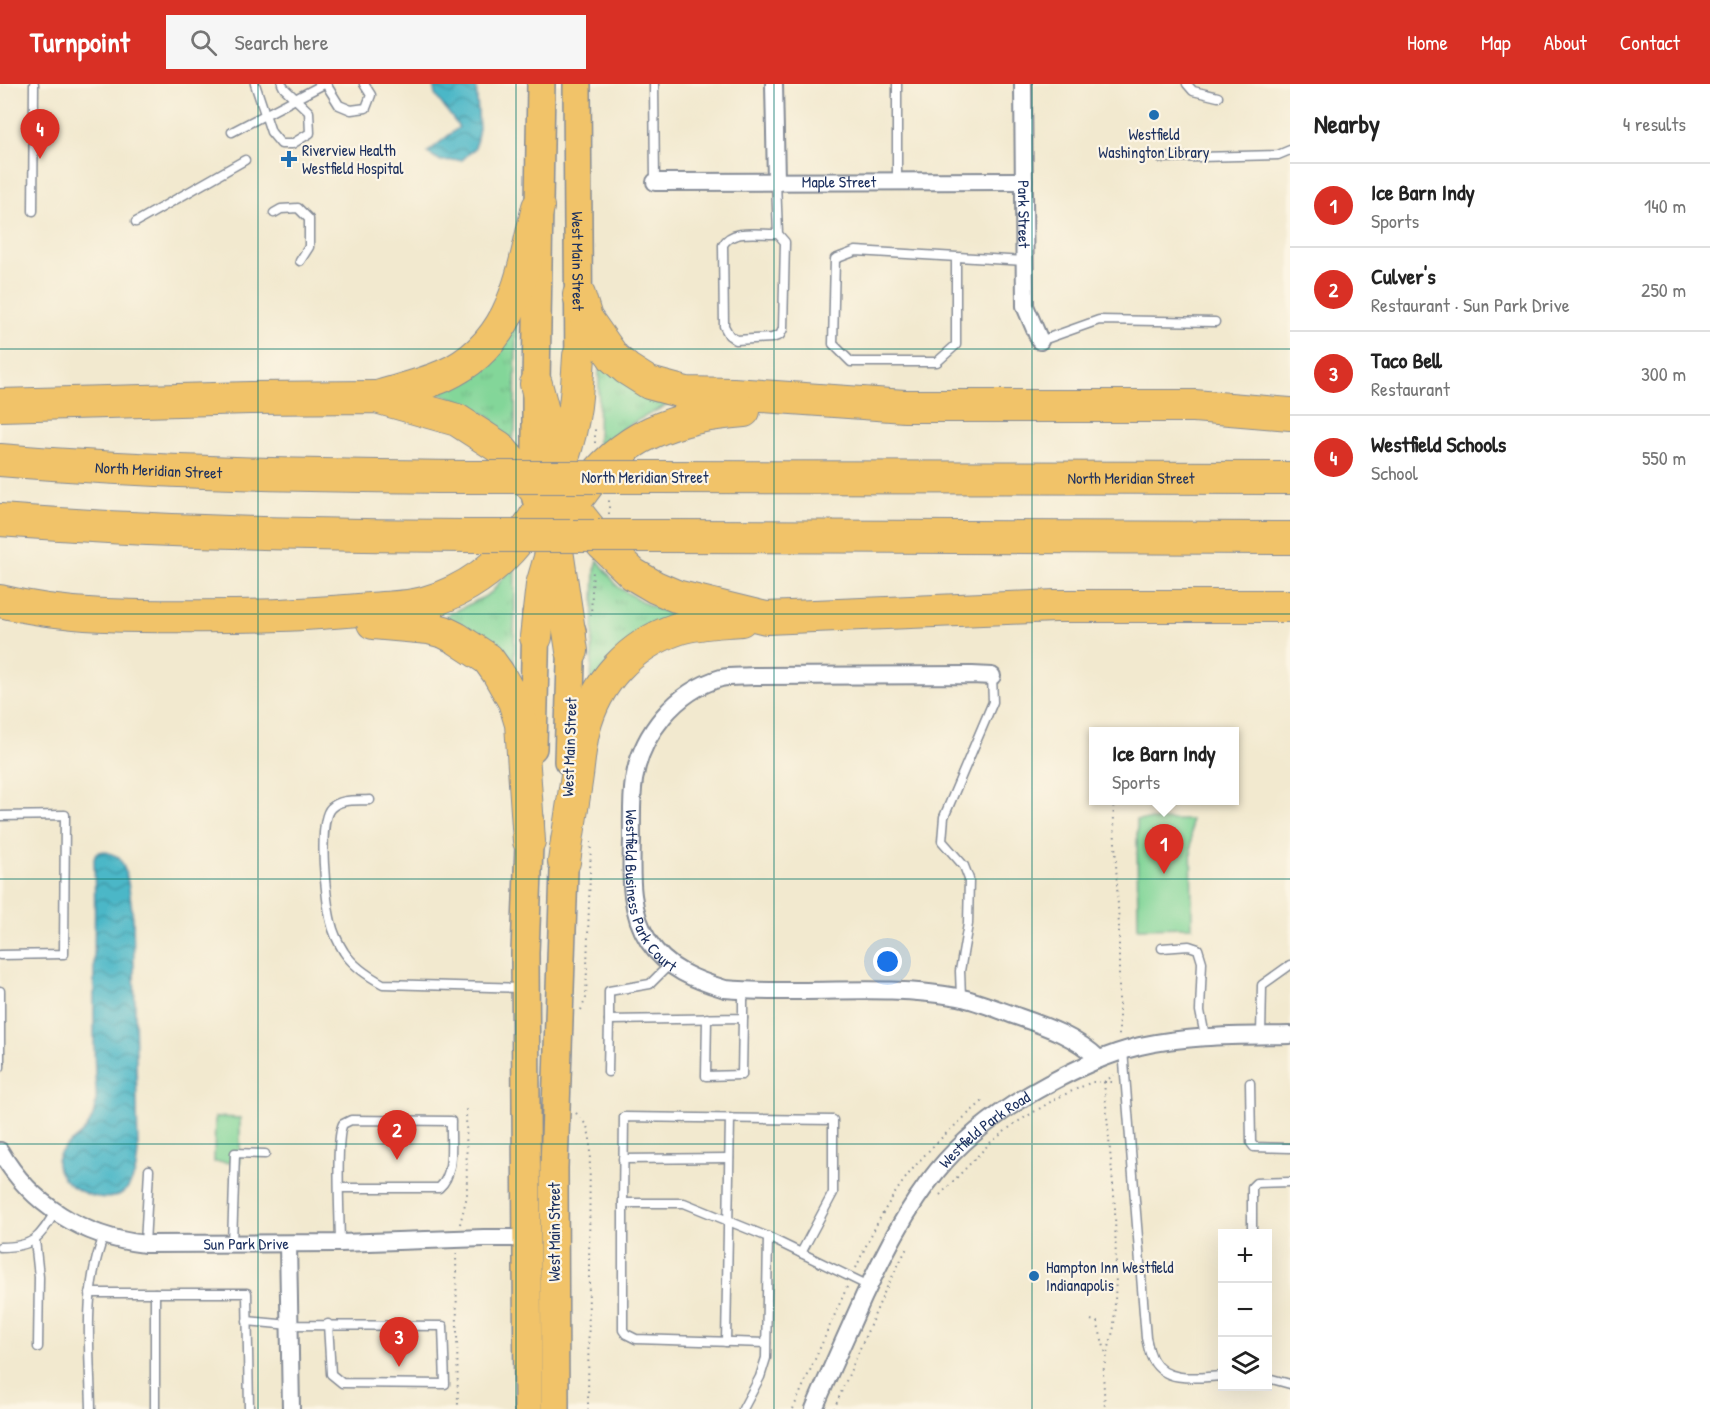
<!DOCTYPE html>
<html lang="en">
<head>
<meta charset="utf-8">
<style>
	:root { --surface:#fff; --page:#f6f6f6; --text:#222; --muted:#767676; --line:#e0e0e0; --accent:#d93025 }
	body { margin:0; font-family:"Patrick Hand",sans-serif; background:var(--page); color:var(--text) }
	.controls { position:absolute; right:18px; bottom:18px; display:grid; overflow:hidden; border-radius:0px; box-shadow:0 6px 24px #0002 }
	.controls button { width:54px; height:54px; display:grid; place-items:center; padding:0; border:0; border-bottom:2px solid var(--line); background:var(--surface); color:var(--text); font:30px sans-serif }
	.you { position:absolute; left:888px; top:878px; width:21px; height:21px; margin:-15px; border:4px solid #fff; border-radius:50%; background:#1a73e8; box-shadow:0 0 0 9px #1a73e833 }
	.badge { display:grid; place-items:center; width:39px; height:39px; border-radius:50%; background:var(--accent); color:#fff; font-size:20px; font-weight:700 }
	.pin { position:absolute; translate:-50% -50px; filter:drop-shadow(0 2px 3px #0008) }
	.pin::after { content:''; position:absolute; top:32px; width:21px; height:18px; background:inherit; clip-path:polygon(0 0,100% 0,50% 100%) }
	.popup { position:absolute; left:1089px; top:643px; width:150px; height:78px; box-sizing:border-box; display:grid; place-content:center; border-radius:0px; background:var(--surface); filter:drop-shadow(0 2px 4px #0005); font-size:20px; white-space:nowrap; color:var(--muted) }
	.popup b { font-size:22px; color:var(--text) }
	.popup::after { content:''; position:absolute; left:50%; top:100%; margin-left:-12px; border:12px solid transparent; border-top-color:var(--surface) }
	.list { margin:0; padding:0; list-style:none }
	h2 { display:flex; justify-content:space-between; align-items:center; height:78px; margin:0; padding:0 24px; font-size:26px }
	h2 small { font-size:20px; font-weight:400; color:var(--muted) }
	.list li { display:grid; grid-template-columns:39px 1fr auto; gap:18px; align-items:center; box-sizing:border-box; height:84px; padding:0 24px; border-top:2px solid var(--line) }
	.list b { display:block; font-size:22px; white-space:nowrap }
	.list p { margin:0; font-size:20px; white-space:nowrap; color:var(--muted) }
	.list em { font-size:20px; font-style:normal; color:var(--muted) }
	.icon { flex:none; width:33px; height:33px; fill:none; stroke:currentColor; stroke-width:2; stroke-linecap:round; stroke-linejoin:round }
	.map { position:relative; flex:none; width:1290px; height:1325px; overflow:hidden }
	header { display:flex; align-items:center; gap:36px; box-sizing:border-box; height:84px; padding:0 30px; background:var(--accent); color:#fff }
	header strong { font-size:28px }
	nav { display:flex; gap:33px; margin-inline-start:auto; font-size:21px }
	.search { width:420px; height:54px; background:var(--page); display:flex; align-items:center; gap:15px; box-sizing:border-box; padding:0 21px; border-radius:0px; color:var(--muted); font-size:22px }
	main { display:flex }
	aside { flex:1; background:var(--surface) }
	.map>svg:first-child { display:block }
</style>
</head>
<body>
<header>
<strong>Turnpoint</strong>
<div class="search"><svg class="icon" aria-label="search" viewBox="0 0 24 24"><circle cx="10" cy="10" r="6"/><path d="M15 15l6 6"/></svg>Search here</div>
<nav><a>Home</a><a>Map</a><a>About</a><a>Contact</a></nav>
</header>
<main>
<div class="map">
<svg width="1290" height="1325" viewBox="0 0 1290 1325">
	<defs>
		<pattern id="grass-tufts" width="24" height="20" patternUnits="userSpaceOnUse" patternTransform="scale(1.5)"><rect width="24" height="20" fill="#83d699"/><path d="M3 7l-1-3M5 7V3M7 7l1-3M15 17l-1-3M17 17v-4M19 17l1-3" fill="none" stroke="#71b886"/></pattern>
		<pattern id="water-waves" width="16" height="10" patternUnits="userSpaceOnUse" patternTransform="scale(1.5)"><rect width="16" height="10" fill="#4bb7c7"/><path d="M0 5q4-4 8 0t8 0" fill="none" stroke="#3e95a5"/></pattern>
	</defs>
	<rect width="100%" height="100%" fill="#fcf5e5"/>
	<filter id="ink" filterUnits="userSpaceOnUse"><feTurbulence type="fractalNoise" baseFrequency=".0167" numOctaves="2"/><feDisplacementMap in="SourceGraphic" scale="12" xChannelSelector="R" yChannelSelector="G"/><feConvolveMatrix kernelMatrix="1 2 1 2 8 2 1 2 1" color-interpolation-filters="sRGB"/></filter>
	<filter id="wash" filterUnits="userSpaceOnUse"><feTurbulence type="fractalNoise" baseFrequency=".008" numOctaves="4" result="noise"/><feDisplacementMap in="SourceGraphic" scale="24" xChannelSelector="R" yChannelSelector="G"/><feGaussianBlur stdDeviation="1.35" result="paint"/><feColorMatrix in="noise" values="0 0 0 0 0 0 0 0 0 0 0 0 0 0 0 0 0 1.4 0 .05"/><feComposite in="paint" operator="in"/></filter>
	<g filter="url(#wash)">
		<rect width="100%" height="100%" fill="#f2e9cf"/>
		<!-- grass -->
		<g fill="url(#grass-tufts)" stroke="#4f827c" stroke-width="1.5">
			<path d="M516,239L515,347L511,358L489,332L458,316L434,308Z"/>
			<path d="M603,280L669,320L623,344L601,369L598,362L599,287Z"/>
			<path d="M598,476L618,503L646,520L679,533L591,599L595,486Z"/>
			<path d="M513,481L515,485L514,590L444,533L484,513L492,508Z"/>
		</g>
		<!-- pitch -->
		<g fill="#83d699" stroke="#4f827c" stroke-width="1.5">
			<path d="M1137,736H1191L1192,843L1138,844Z"/>
			<path d="M215,1033L240,1034V1079L214,1078Z"/>
		</g>
		<!-- water -->
		<g fill="url(#water-waves)" stroke="#337392" stroke-width="1.5">
			<path d="M433,0H476L479,44L475,64L462,76L441,77L427,69L459,43L435,11Z"/>
			<path d="M104,767L119,773C129,790 130,813 133,834L138,1067C137,1082 135,1103 119,1111C100,1121 58,1102 57,1080C56,1065 77,1056 85,1046C92,1038 95,1027 96,1017C97,1008 95,998 95,989C94,971 94,953 94,934C93,881 96,828 94,774L96,769Z"/>
		</g>
	</g>
	<g filter="url(#ink)">
		<g fill="none" stroke-linecap="round" stroke-linejoin="round">
			<defs>
				<g id="lane">
					<path d="M255,0L271,48L281,60H292L310,49L309,28L284,4L282,0"/>
					<path d="M326,0L339,21L351,26L366,24L371,11L364,0"/>
					<path d="M654,0L655,98"/>
					<path d="M897,0V97"/>
					<path d="M1187,0L1193,7L1218,13"/>
					<path d="M232,48L324,0"/>
					<path d="M1160,74L1278,71L1290,66"/>
					<path d="M776,97L778,150L785,158L783,245L780,251L772,254L736,256L729,251L724,242L723,161C732,144 761,151 778,150"/>
					<path d="M33,127L34,0"/>
					<path d="M274,129L281,125L298,124L309,135V163L300,177"/>
					<path d="M136,138L245,76"/>
					<path d="M956,173V261L937,278H851L833,260L835,175L856,167L1025,177"/>
					<path d="M1040,257L1099,236L1215,238"/>
					<path d="M370,716C357,717 341,714 331,724C317,737 326,819 331,838C333,847 339,860 344,868C354,883 368,892 383,900L522,904"/>
					<path d="M0,732L65,731L64,870L0,871"/>
					<path d="M1162,864L1189,862L1198,865L1202,878L1200,927L1205,952"/>
					<path d="M669,881L650,900L609,907V936L743,934V907"/>
					<path d="M961,913L960,887L968,840L969,795L964,782L942,757L944,733L993,618L992,592"/>
					<path d="M707,934L706,992L742,991L743,934"/>
					<path d="M1261,952L1262,901L1290,881"/>
					<path d="M1123,966L1146,1254C1148,1261 1149,1270 1153,1276C1166,1300 1200,1293 1222,1292"/>
					<path d="M0,983V907"/>
					<path d="M608,988L609,936"/>
					<path d="M1250,999L1251,1059L1254,1063L1290,1064"/>
					<path d="M624,1033L833,1036V1109L801,1169L768,1153L684,1119H623Z"/>
					<path d="M623,1075L729,1074"/>
					<path d="M340,1104H439C456,1090 450,1057 451,1037L351,1036L343,1040C335,1053 340,1138 340,1159"/>
					<path d="M623,1119V1246L626,1250L636,1255L766,1259"/>
					<path d="M1252,1150V1103L1256,1099L1290,1098"/>
					<path d="M35,1156L39,1193L38,1263"/>
					<path d="M145,1160L149,1086"/>
					<path d="M232,1160L235,1069L265,1070"/>
					<path d="M0,1163C33,1163 39,1155 55,1128"/>
					<path d="M801,1169L869,1202"/>
					<path d="M90,1209H247L249,1325"/>
					<path d="M155,1209V1325"/>
					<path d="M247,1237L290,1241L443,1242L445,1300L342,1299L331,1290L328,1240"/>
					<path d="M726,1258L730,1034"/>
					<path d="M1268,1294L1290,1300"/>
					<path d="M91,1325C90,1268 82,1206 104,1152"/>
					<path d="M743,1325L760,1293L766,1274L768,1153"/>
				</g>
				<g id="street">
					<path d="M774,0L776,97"/>
					<path id="s1" d="M1023,0L1025,222L1040,257"/>
					<path id="s2" d="M655,98L1024,97"/>
					<path id="s3" d="M992,592L972,591L753,592C743,593 731,592 721,594C676,607 641,650 634,696C631,716 632,736 632,756C631,791 629,827 649,858C667,885 695,896 725,905C802,912 881,899 958,913C978,917 999,926 1019,933C1048,943 1076,953 1099,975"/>
					<path id="s4" d="M0,1067C31,1121 83,1153 145,1160L340,1159L484,1154H528"/>
					<path d="M288,1160L291,1325"/>
					<path id="s5" d="M814,1325C830,1287 847,1250 864,1212C885,1168 906,1125 937,1087C967,1050 1007,1022 1048,1000C1078,984 1107,970 1140,962C1189,951 1240,952 1290,951"/>
				</g>
				<g id="primary">
					<path id="s6" d="M577,0L579,293"/>
					<path d="M536,415V300L541,0"/>
					<path d="M533,664L536,531"/>
					<path d="M568,677L572,547"/>
					<path d="M528,1325L525,869L530,735"/>
					<path d="M555,1325L554,1084L565,757"/>
				</g>
				<g id="highway">
					<path d="M579,211L586,234L614,274L627,285L649,299L686,309L733,310L905,322H1194L1290,330"/>
					<path d="M536,300L562,400L575,426L602,460L633,490L655,503L676,512L766,534L1056,522H1290"/>
					<path d="M377,313C400,306 422,301 443,292C515,260 522,190 538,123"/>
					<path d="M0,321L250,314L376,313L457,336L499,363L536,407L555,453L572,567"/>
					<path id="s7" d="M0,376C157,389 313,392 470,393"/>
					<path id="s8" d="M654,393L1290,394"/>
					<path d="M581,410C621,351 675,332 744,327"/>
					<path d="M0,436C156,448 313,451 469,452"/>
					<path d="M654,452L1290,454"/>
					<path d="M0,517C77,536 156,532 234,532C280,532 325,529 370,525C388,523 406,524 424,519C512,495 563,407 575,322C577,305 578,289 579,272"/>
					<path d="M373,539L429,544L444,548L456,554L488,575L498,589L514,617L521,640L529,757"/>
					<path d="M536,553L542,501L551,470"/>
					<path d="M564,778C568,749 573,720 577,691C579,676 580,660 584,645C596,598 630,561 677,545C697,538 720,538 741,536"/>
				</g>
			</defs>
			<!-- lane casing -->
			<use href="#lane" stroke="#868c96" stroke-width="11"/>
			<!-- street casing -->
			<use href="#street" stroke="#868c96" stroke-width="20"/>
			<!-- primary casing -->
			<use href="#primary" stroke="#868c96" stroke-width="30"/>
			<!-- highway casing -->
			<use href="#highway" stroke="#868c96" stroke-width="34"/>
			<!-- path -->
			<g stroke="#868c96" stroke-width="2" stroke-dasharray="1.5 4.5" stroke-linecap="butt">
				<path d="M595,359V344"/>
				<path d="M609,430V415"/>
				<path d="M591,532L593,484"/>
				<path d="M1113,716L1119,843V952"/>
				<path d="M581,926L586,914L591,758"/>
				<path d="M1104,998L1115,1123L1116,1191L1114,1243L1103,1288L1105,1325"/>
				<path d="M1104,998L1114,991"/>
				<path d="M576,1029L587,1042L590,1054L588,1325"/>
				<path d="M940,1111L990,1059L1014,1040L1057,1014L1092,998H1114"/>
				<path d="M460,1140L467,1112L466,1021"/>
				<path d="M456,1169L458,1325"/>
				<path d="M856,1184C872,1147 890,1112 916,1081C936,1057 960,1037 983,1017"/>
				<path d="M1091,1236L1097,1238L1106,1270"/>
				<path d="M793,1325L847,1203"/>
				<path d="M834,1325L884,1209L907,1164"/>
			</g>
			<!-- lane -->
			<use href="#lane" stroke="#fff" stroke-width="8"/>
			<!-- street -->
			<use href="#street" stroke="#fff" stroke-width="16"/>
			<!-- primary -->
			<use href="#primary" stroke="#f1c369" stroke-width="27"/>
			<!-- highway -->
			<use href="#highway" stroke="#f1c369" stroke-width="32"/>
			<defs>
				<g id="highway-bridge">
					<path d="M470,393H654"/>
					<path d="M469,452H654"/>
				</g>
			</defs>
			<!-- highway-bridge casing -->
			<use href="#highway-bridge" stroke="#868c96" stroke-width="34" stroke-linecap="butt"/>
			<!-- highway-bridge -->
			<use href="#highway-bridge" stroke="#f1c369" stroke-width="32"/>
		</g>
	</g>
	<!-- grid -->
	<path fill="none" stroke="#0f766e" stroke-width="1.5" stroke-opacity="0.55" d="M258,0V1325M516,0V1325M774,0V1325M1032,0V1325M0,265H1290M0,530H1290M0,795H1290M0,1060H1290"/>
	<!-- markers -->
	<g fill="#1f6fb2" stroke="#fcf5e5" stroke-width="2">
		<circle cx="1154" cy="31" r="6"/>
		<path d="M286 66h6v6h6v6h-6v6h-6v-6h-6v-6h6z"/>
		<circle cx="1034" cy="1192" r="6"/>
	</g>
	<g text-anchor="middle" stroke-width="4.5" stroke-linejoin="round" paint-order="stroke">
		<!-- poi labels -->
		<g font-size="16" fill="#1b2f5e" stroke="#fcf5e5" text-anchor="start">
			<text x="1154" y="56" text-anchor="middle">Westfield<tspan x="1154" dy="18">Washington Library</tspan></text>
			<text x="302" y="72">Riverview Health<tspan x="302" dy="18">Westfield Hospital</tspan></text>
			<text x="1046" y="1189">Hampton Inn Westfield<tspan x="1046" dy="18">Indianapolis</tspan></text>
		</g>
		<!-- street labels -->
		<g font-size="16" fill="#1b2f5e" stroke="#fcf5e5">
			<text dy="6" stroke="none"><textPath href="#s2" startOffset="184">Maple Street</textPath></text>
			<text dy="6" stroke="none"><textPath href="#s1" startOffset="130">Park Street</textPath></text>
			<text dy="6" stroke="none"><textPath href="#s6" startOffset="177">West Main Street</textPath></text>
			<text dy="6" stroke="none"><textPath href="#s7" startOffset="159">North Meridian Street</textPath></text>
			<text x="645" y="399">North Meridian Street</text>
			<text dy="6" stroke="none"><textPath href="#s8" startOffset="477">North Meridian Street</textPath></text>
			<text transform="translate(569 663) rotate(-88)" y="6">West Main Street</text>
			<text dy="6" stroke="none"><textPath href="#s3" startOffset="528">Westfield Business Park Court</textPath></text>
			<text dy="6" stroke="none"><textPath href="#s5" startOffset="332">Westfield Park Road</textPath></text>
			<text transform="translate(554 1148) rotate(-90)" y="6">West Main Street</text>
			<text dy="6" stroke="none"><textPath href="#s4" startOffset="280">Sun Park Drive</textPath></text>
		</g>
	</g>
</svg>
<div class="controls">
<button>+</button>
<button>−</button>
<button><svg class="icon" aria-label="layers" viewBox="0 0 24 24"><path d="M12 4l9 5-9 5-9-5zM3 14l9 5 9-5"/></svg></button>
</div>
<div class="you"></div>
<div class="pin badge" style="left:1164px;top:790px">1</div>
<div class="popup"><b>Ice Barn Indy</b>Sports</div>
<div class="pin badge" style="left:397px;top:1076px">2</div>
<div class="pin badge" style="left:399px;top:1283px">3</div>
<div class="pin badge" style="left:40px;top:75px">4</div>
</div>
<aside>
<h2>Nearby<small>4 results</small></h2>
<ul class="list">
<li><span class="badge">1</span><div><b>Ice Barn Indy</b><p>Sports</p></div><em>140 m</em></li>
<li><span class="badge">2</span><div><b>Culver's</b><p>Restaurant · Sun Park Drive</p></div><em>250 m</em></li>
<li><span class="badge">3</span><div><b>Taco Bell</b><p>Restaurant</p></div><em>300 m</em></li>
<li><span class="badge">4</span><div><b>Westfield Schools</b><p>School</p></div><em>550 m</em></li>
</ul>
</aside>
</main>
</body>
</html>
